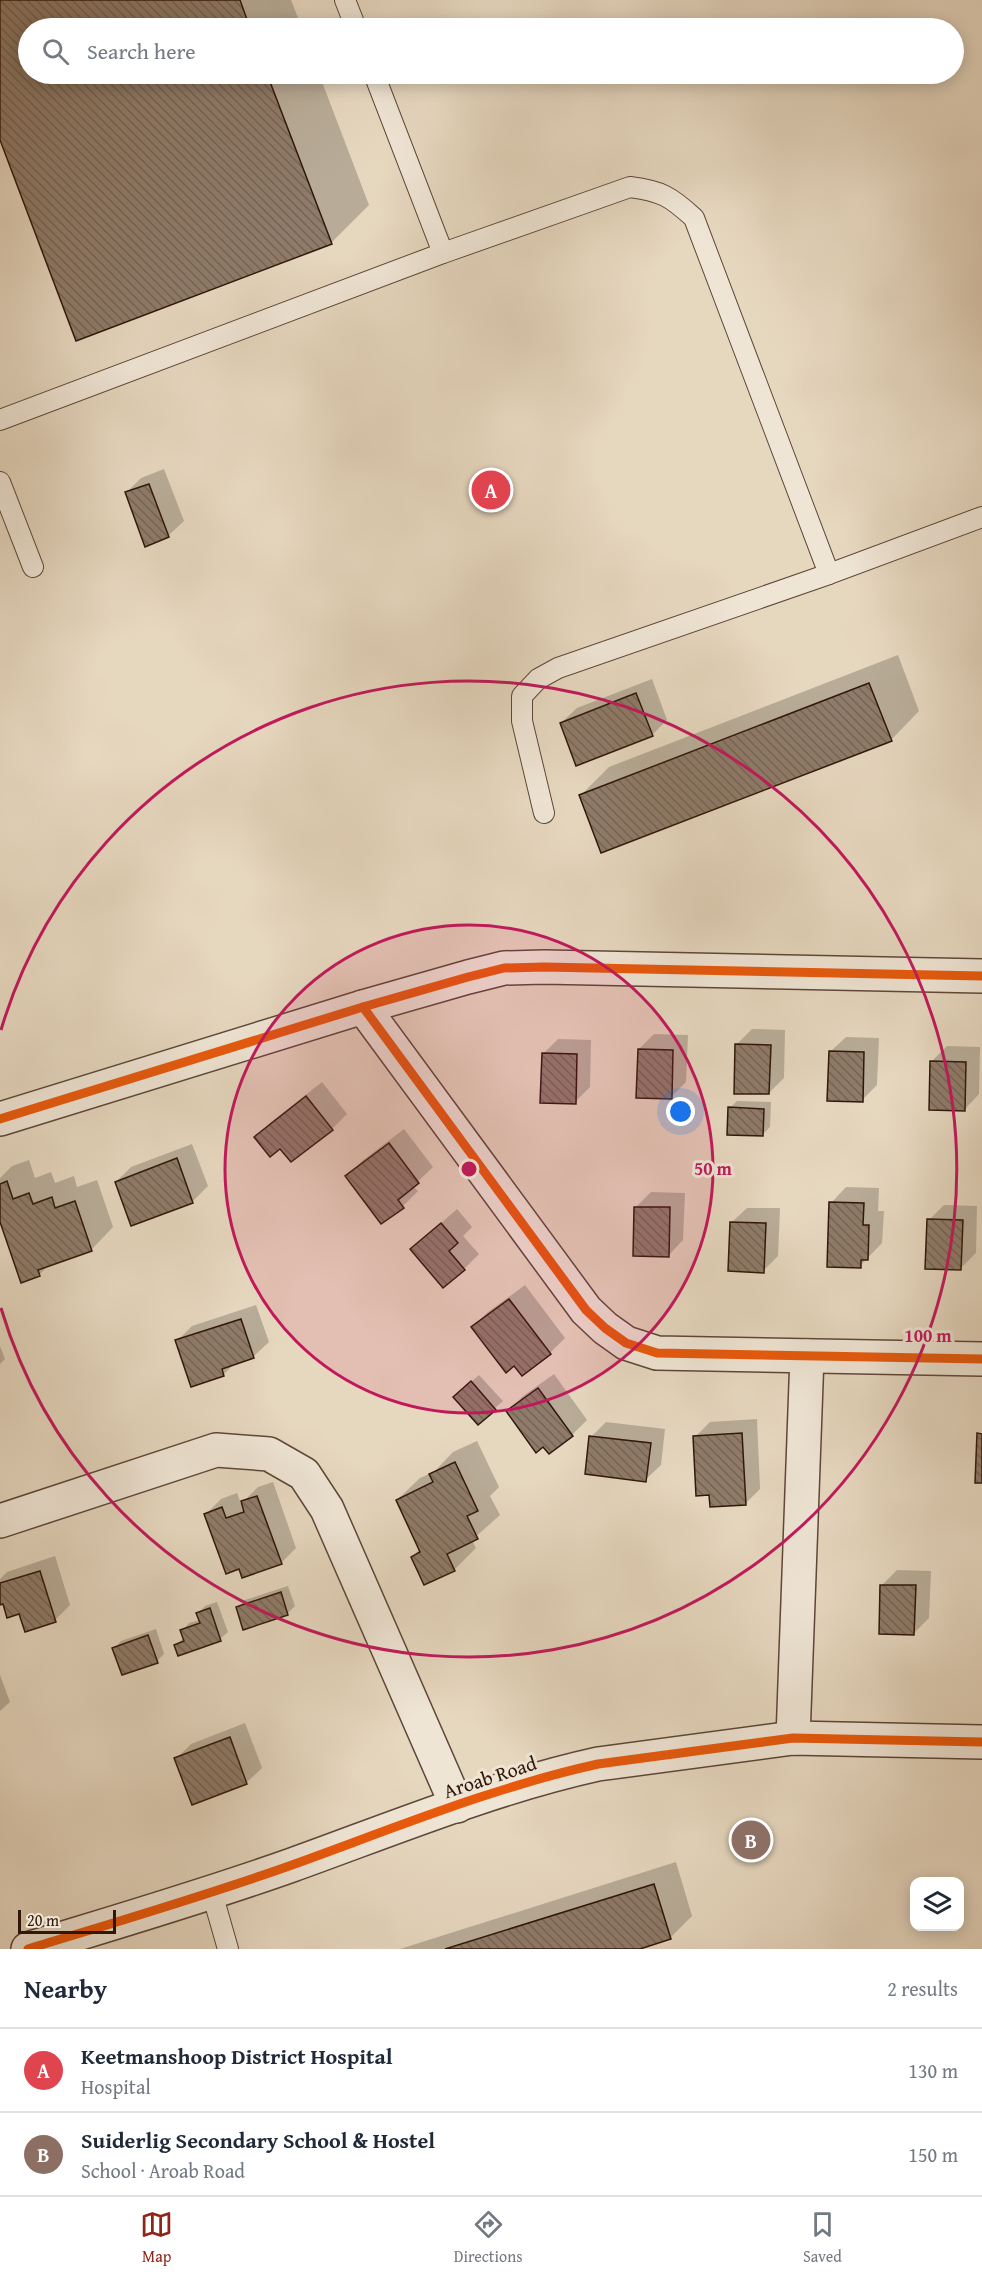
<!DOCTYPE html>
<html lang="en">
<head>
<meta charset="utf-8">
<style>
	:root { --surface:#fff; --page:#f6f6f7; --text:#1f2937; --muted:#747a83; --line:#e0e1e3; --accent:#8f2418 }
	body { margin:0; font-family:"Gentium Book Plus",serif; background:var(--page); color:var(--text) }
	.controls { position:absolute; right:18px; bottom:18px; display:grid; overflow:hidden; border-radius:12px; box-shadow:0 3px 15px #0003 }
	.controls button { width:54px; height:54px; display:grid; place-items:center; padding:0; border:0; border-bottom:2px solid var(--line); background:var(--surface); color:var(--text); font:30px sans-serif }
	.scale { position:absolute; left:18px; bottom:15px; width:98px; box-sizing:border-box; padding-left:6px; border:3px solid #30170b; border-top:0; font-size:16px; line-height:21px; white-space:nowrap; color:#30170b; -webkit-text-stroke:4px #efe5d5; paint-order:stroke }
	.you { position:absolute; left:681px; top:1112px; width:21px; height:21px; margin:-15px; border:4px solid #fff; border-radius:50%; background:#1a73e8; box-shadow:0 0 0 9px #1a73e833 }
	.badge { display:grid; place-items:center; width:39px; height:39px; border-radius:50%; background:var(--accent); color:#fff; font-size:20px; font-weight:700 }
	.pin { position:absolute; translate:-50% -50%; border:3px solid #fff; box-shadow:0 2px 6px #0006 }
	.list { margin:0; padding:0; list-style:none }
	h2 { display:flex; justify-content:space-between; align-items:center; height:78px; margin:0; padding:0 24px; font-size:26px }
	h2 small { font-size:20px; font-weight:400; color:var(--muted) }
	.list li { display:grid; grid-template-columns:39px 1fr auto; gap:18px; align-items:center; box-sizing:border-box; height:84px; padding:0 24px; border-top:2px solid var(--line) }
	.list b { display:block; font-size:22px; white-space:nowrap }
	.list p { margin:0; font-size:20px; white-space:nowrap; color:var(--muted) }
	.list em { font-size:20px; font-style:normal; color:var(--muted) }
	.icon { flex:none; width:33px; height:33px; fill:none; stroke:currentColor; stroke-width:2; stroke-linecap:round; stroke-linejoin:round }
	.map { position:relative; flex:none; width:982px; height:1949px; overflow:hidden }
	.search { position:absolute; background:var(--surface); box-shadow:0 3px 15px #0003; left:18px; right:18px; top:18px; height:66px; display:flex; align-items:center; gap:15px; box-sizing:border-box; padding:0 21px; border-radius:33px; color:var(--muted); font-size:22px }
	.sheet { height:246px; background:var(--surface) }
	nav { display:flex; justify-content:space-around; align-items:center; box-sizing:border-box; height:84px; border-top:2px solid var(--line); background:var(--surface); font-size:16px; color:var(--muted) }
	nav a { display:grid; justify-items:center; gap:3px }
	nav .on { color:var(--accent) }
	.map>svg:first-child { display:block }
</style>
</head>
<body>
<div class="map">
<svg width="982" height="1949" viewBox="0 0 982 1949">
	<defs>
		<pattern id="building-back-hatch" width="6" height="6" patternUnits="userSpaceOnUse" patternTransform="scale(1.5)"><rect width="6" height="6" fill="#8f7b69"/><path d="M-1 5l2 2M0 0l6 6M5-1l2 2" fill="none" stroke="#756455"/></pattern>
	</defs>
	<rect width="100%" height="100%" fill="#e6d7bf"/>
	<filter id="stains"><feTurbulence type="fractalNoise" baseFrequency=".00333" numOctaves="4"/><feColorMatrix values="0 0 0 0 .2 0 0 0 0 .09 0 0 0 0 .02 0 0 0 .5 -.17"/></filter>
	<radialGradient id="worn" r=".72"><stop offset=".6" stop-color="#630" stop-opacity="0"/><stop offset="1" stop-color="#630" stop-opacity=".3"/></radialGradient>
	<!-- shadow -->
	<g fill="#0003">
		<path d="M0,0H291L302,28H28V74H319L369,205L331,243L0,136Z"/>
		<path d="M164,469L184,521L168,536L126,493L141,478Z"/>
		<path d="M898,655L919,711L891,740L581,795L609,767Z"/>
		<path d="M652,679L667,720L652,735L561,723L577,708Z"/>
		<path d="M752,1029L785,1030L784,1078L769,1093L736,1045Z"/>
		<path d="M654,1034L688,1035L686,1082L671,1097L639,1049Z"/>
		<path d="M846,1037L879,1038L877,1085L862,1100L830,1052Z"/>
		<path d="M558,1039L591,1040L590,1087L575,1102L543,1054Z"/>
		<path d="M947,1046L980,1047L979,1094L964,1110L932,1061Z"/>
		<path d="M322,1082L347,1114L332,1129L280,1147L256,1137L271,1122Z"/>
		<path d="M737,1101L771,1102L770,1127L763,1134L730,1108Z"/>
		<path d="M404,1129L433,1167L413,1186L418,1191L403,1206L347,1176L362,1161Z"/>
		<path d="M192,1144L208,1186L193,1201L132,1224L116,1182L131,1167Z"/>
		<path d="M29,1160L35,1178L51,1172L55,1183L74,1176L77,1187L97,1180L113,1227L91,1250L50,1264L39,1275L0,1217V1178L12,1166Z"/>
		<path d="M846,1187L879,1188L878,1211H884L882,1243L860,1266L831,1203Z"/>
		<path d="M651,1192L685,1193L683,1240L668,1256L636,1207Z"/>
		<path d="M944,1205L977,1206L976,1253L961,1268L929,1220Z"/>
		<path d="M747,1208H780L778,1256L763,1271L731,1223Z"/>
		<path d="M457,1209L472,1227L463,1236L479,1254L464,1269L412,1249Z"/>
		<path d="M525,1285L565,1338L550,1353L514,1364L473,1327L488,1312Z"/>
		<path d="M256,1305L269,1342L253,1357L235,1363L223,1375L177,1341L192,1326Z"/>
		<path d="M0,1346L5,1359L0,1364Z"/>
		<path d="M554,1374L587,1420L572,1435L549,1452L508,1411L523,1396Z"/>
		<path d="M479,1375L503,1401L478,1423L462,1390Z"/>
		<path d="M757,1419L760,1489L745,1504L710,1493L695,1437L710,1422Z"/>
		<path d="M606,1422L665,1429L661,1465L645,1480L591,1437Z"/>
		<path d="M477,1441L499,1487L490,1496L500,1515L472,1540L476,1548L454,1570L412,1557L420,1549L397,1500L420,1478L435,1471L453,1452Z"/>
		<path d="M273,1482L296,1548L281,1563L240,1568L206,1514L221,1499L237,1493L241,1504L258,1487Z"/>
		<path d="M55,1556L70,1605L55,1620L4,1602L0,1603V1579L7,1572Z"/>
		<path d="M897,1570L931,1571L929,1618L914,1633L882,1585Z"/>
		<path d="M288,1586L295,1606L288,1613L244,1628L237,1608L245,1600Z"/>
		<path d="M217,1602L228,1632L220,1639L179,1654L176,1646L183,1638L182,1631L189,1623L200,1620L198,1613L205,1606Z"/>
		<path d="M156,1629L164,1654L157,1661L114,1649L121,1641Z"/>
		<path d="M0,1675L10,1702L0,1711Z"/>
		<path d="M245,1723L262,1768L246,1783L176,1759L191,1744Z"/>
		<path d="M676,1862L692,1916L670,1938L634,1949H400Z"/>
	</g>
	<!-- building -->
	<g fill="url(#building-back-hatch)" stroke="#30170b" stroke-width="1.5">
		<path d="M0,0H240L250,28H28V74H267L332,244L76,341L0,140Z"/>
		<path d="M149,484L169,537L145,547L125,492Z"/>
		<path d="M869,683L892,741L601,853L579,795Z"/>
		<path d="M636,693L653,736L576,766L560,723Z"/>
		<path d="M735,1044L771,1045L769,1094H734Z"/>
		<path d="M638,1049L673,1050L672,1099L636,1098Z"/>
		<path d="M829,1051L864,1052L863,1102L827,1101Z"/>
		<path d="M542,1053L577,1054L576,1104L540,1103Z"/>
		<path d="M930,1061L966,1062L965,1111L929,1110Z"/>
		<path d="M306,1096L333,1130L291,1162L280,1149L270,1157L254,1137Z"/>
		<path d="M728,1107L764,1109L763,1136L727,1135Z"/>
		<path d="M389,1143L419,1183L398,1200L404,1208L381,1224L345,1176Z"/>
		<path d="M177,1158L193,1203L131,1226L115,1182Z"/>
		<path d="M7,1181L13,1199L29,1193L33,1204L52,1197L55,1208L75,1201L92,1251L38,1270L40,1276L21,1283L0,1222V1184Z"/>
		<path d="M829,1202L864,1203L863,1225H869L868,1260H861V1268L827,1267Z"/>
		<path d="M634,1207H670L669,1257L633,1256Z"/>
		<path d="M927,1219L963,1220L961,1270L925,1269Z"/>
		<path d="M730,1222L766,1223L764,1273L728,1271Z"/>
		<path d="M441,1223L458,1243L449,1251L465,1270L443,1288L410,1249Z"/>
		<path d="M509,1299L551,1354L522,1376L514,1366L506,1373L471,1327Z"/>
		<path d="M241,1319L254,1358L222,1369L224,1376L191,1387L175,1340Z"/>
		<path d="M471,1381L496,1410L478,1425L453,1397Z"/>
		<path d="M538,1388L573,1436L549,1454L543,1447L536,1453L506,1411Z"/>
		<path d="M742,1433L746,1505L710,1507L709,1495L696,1496L693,1436Z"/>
		<path d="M977,1433L982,1434V1483H975Z"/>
		<path d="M589,1436L651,1443L646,1482L585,1474Z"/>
		<path d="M455,1462L478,1511L467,1516L478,1539L447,1554L455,1571L424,1585L411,1557L420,1552L396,1500L433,1482L429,1474Z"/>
		<path d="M257,1496L282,1564L242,1578L239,1569L226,1574L204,1514L222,1507L226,1518L244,1512L241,1501Z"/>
		<path d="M40,1571L56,1622L25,1632L19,1614L7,1618L3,1604L0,1605V1583Z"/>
		<path d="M880,1585H916L914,1635L879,1634Z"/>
		<path d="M281,1592L288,1615L243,1630L236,1607Z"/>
		<path d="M210,1608L221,1641L178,1656L174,1645L184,1641L180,1630L200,1623L196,1613Z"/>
		<path d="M148,1635L158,1663L122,1675L112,1648Z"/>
		<path d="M230,1737L247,1784L192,1805L174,1758Z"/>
		<path d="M654,1884L671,1939L640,1949H445Z"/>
	</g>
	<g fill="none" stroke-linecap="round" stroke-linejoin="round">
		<defs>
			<g id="service">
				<path d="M345,0L356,28"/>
				<path d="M443,253L630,187C661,191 670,196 694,218L829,574"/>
				<path d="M0,420L443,253L374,74"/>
				<path d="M0,482L33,567"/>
				<path d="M544,813L522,721V696L538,679L558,668L829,574L982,517"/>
				<path d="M212,1893L228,1949"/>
			</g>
			<g id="minor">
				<path d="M363,1007L586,1310L605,1328L626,1343L657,1353L982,1359"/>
				<path d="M0,1119L363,1007L468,977L504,968L544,967L982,976"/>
				<path d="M0,1521L216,1450L269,1454L304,1474L327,1509L457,1806"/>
				<path d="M793,1738L807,1356"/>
				<path d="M28,1949C116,1922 205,1896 292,1865C392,1829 494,1787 598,1764L793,1738L982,1742"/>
			</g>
		</defs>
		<!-- service casing -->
		<use href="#service" stroke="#5e4738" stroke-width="22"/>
		<!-- minor casing -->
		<use href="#minor" stroke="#5e4738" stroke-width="36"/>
		<!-- service -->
		<use href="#service" stroke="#efe5d5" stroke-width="20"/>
		<!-- minor -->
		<use href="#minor" stroke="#efe5d5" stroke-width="33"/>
		<defs>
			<g id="cycleway">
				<path d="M363,1007L586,1310L605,1328L626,1343L657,1353L982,1359"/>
				<path d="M0,1119L363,1007L468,977L504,968L544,967L982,976"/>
				<path d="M28,1949C116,1922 205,1896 292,1865C392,1829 494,1787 598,1764L793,1738L982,1742"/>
			</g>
		</defs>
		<!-- cycleway casing -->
		<use href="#cycleway" stroke="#efe5d5" stroke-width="13"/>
		<!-- cycleway -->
		<use href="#cycleway" stroke="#e8590c" stroke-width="9"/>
	</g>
	<!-- distance rings -->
	<circle cx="469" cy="1169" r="244" fill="#c2185b" fill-opacity=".12"/>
	<g fill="none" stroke="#c2185b" stroke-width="3">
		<circle cx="469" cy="1169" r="244"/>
		<path d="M1 1030A488 488 0 1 1 1 1308"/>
	</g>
	<g text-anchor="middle" stroke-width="6" stroke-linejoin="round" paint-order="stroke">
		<!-- street labels -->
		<g font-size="20" fill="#30170b" stroke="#efe5d5">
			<text transform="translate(490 1777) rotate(-18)" y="7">Aroab Road</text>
		</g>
	</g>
	<circle cx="469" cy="1169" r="9" fill="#c2185b" stroke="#efe5d5" stroke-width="3"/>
	<g font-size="18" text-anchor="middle" font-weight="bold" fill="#c2185b" stroke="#efe5d5" stroke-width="6" stroke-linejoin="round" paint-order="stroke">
		<text x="713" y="1175">50 m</text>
		<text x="928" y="1342">100 m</text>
	</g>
	<rect width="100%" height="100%" filter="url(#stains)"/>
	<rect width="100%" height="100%" fill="url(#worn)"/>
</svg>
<div class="controls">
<button><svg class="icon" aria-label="layers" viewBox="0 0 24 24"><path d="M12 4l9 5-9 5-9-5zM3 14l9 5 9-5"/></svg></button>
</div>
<div class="scale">20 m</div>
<div class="you"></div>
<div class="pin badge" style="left:491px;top:490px;background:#e0444e">A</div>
<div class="pin badge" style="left:751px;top:1840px;background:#8d6e63">B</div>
<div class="search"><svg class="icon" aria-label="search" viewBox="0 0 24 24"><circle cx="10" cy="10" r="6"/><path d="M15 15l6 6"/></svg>Search here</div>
</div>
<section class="sheet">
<h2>Nearby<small>2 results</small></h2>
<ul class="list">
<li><span class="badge" style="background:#e0444e">A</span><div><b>Keetmanshoop District Hospital</b><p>Hospital</p></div><em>130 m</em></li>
<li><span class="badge" style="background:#8d6e63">B</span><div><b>Suiderlig Secondary School &amp; Hostel</b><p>School · Aroab Road</p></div><em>150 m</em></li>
</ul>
</section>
<nav>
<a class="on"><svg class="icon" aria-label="map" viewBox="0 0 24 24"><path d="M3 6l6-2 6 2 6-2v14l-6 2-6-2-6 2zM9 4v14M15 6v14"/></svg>Map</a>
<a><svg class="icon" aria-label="directions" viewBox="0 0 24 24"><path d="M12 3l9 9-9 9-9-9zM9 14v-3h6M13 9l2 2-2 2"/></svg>Directions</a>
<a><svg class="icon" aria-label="saved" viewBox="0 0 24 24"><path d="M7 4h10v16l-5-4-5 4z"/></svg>Saved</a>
</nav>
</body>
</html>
